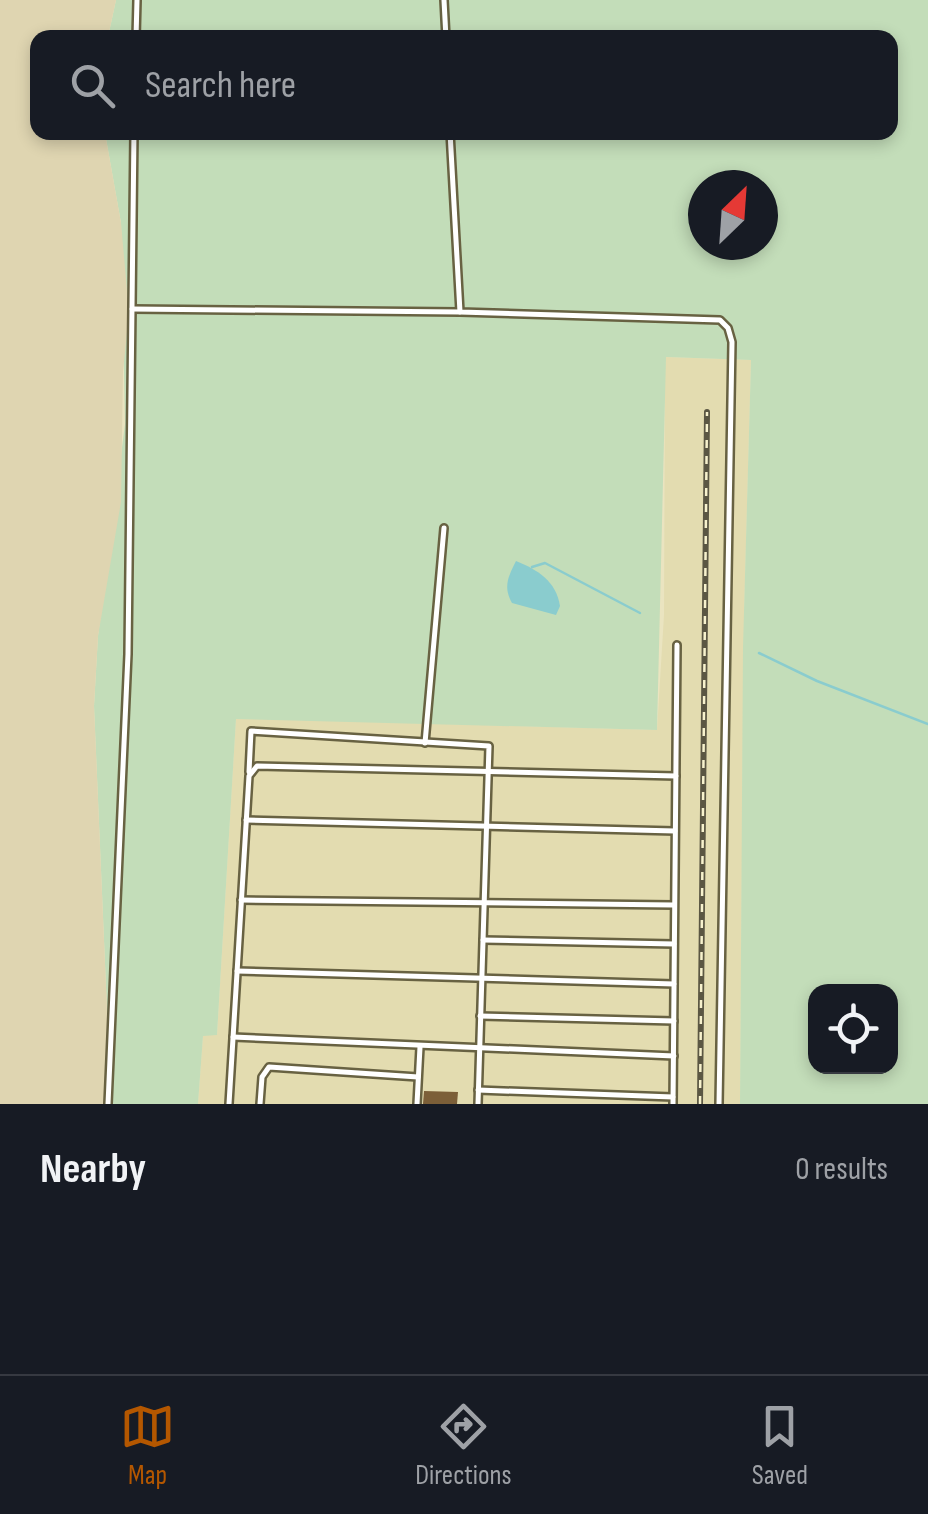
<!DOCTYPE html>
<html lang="en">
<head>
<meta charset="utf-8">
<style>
	:root { --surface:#171b24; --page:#20242c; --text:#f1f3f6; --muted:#9ea1a6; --line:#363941; --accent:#b45700 }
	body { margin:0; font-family:"Sofia Sans Condensed",sans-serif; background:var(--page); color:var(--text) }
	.controls { position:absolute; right:30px; bottom:30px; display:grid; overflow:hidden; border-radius:20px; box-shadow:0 5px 15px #0003 }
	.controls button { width:90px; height:90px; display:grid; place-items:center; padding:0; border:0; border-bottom:2px solid var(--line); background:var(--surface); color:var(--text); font:50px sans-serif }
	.compass { position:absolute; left:688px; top:170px; width:90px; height:90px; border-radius:50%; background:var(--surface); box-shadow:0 5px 15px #0003; rotate:25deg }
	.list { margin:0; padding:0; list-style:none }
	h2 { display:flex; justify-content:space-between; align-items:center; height:130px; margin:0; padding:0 40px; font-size:42px }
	h2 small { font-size:32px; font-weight:400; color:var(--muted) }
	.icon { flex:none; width:55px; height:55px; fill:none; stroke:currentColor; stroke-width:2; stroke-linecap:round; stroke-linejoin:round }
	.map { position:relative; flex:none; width:928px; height:1104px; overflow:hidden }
	.search { position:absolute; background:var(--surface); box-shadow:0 5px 15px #0003; left:30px; right:30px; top:30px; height:110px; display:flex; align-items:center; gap:25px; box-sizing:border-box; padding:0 35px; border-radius:20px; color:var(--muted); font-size:38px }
	.sheet { height:270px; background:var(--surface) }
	nav { display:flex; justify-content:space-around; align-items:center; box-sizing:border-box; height:140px; border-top:2px solid var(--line); background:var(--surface); font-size:28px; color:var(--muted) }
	nav a { display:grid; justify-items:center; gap:5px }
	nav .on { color:var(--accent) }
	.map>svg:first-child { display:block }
</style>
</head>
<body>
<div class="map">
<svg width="928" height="1104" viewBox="0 0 928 1104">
	<rect width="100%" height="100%" fill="#eae4c0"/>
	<!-- built -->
	<path fill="#e3dcb0" d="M665,357L751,360L744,616L740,1104H198L203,1035H217L236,718L657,730L664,615Z"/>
	<!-- green -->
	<path fill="#c3ddb9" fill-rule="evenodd" d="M116,0H928V1104H740L743,647L751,360L666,357L657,730L236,719L217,1035L203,1036L198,1104H111L94,706L98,636L125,424L121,223L105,133L890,132V38L108,37ZM703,185H763V245H703ZM816,992H890V1066H816Z"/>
	<!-- sand -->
	<path fill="#dfd5b1" d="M0,0H116L108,37L38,38V132L105,133L121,223L129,313L123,371L121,502L98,636L94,706L111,1104H0Z"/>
	<!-- water -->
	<path fill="#8accce" d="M516,561C538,570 556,581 560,606L556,615L512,603C503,587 508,577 516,561Z"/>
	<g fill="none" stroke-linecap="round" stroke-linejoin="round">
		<!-- stream -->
		<g stroke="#8accce" stroke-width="2.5">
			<path d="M532,567L545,563L640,613"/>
			<path d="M759,653L817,681L928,724"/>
		</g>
	</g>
	<!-- building -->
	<path fill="#7c5f38" d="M424,1091L458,1092L457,1104H423Z"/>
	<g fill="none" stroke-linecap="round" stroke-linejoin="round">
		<defs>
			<g id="service">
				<path d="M444,0L446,38"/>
				<path d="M136,38L137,0"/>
				<path d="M450,132L460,312L720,320L728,328L732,342L719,1104"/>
				<path d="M132,309L460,312"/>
				<path d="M425,743L444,528"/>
				<path d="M249,772L251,731L489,746L478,1104"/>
				<path d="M246,820L675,831"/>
				<path d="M241,900L673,905"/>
				<path d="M483,940L674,944"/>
				<path d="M237,971L674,984"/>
				<path d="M480,1016L674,1021"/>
				<path d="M233,1037L674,1056"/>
				<path d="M478,1090L673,1097"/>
				<path d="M108,1104L128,654L134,132"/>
				<path d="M229,1104L249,776L257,766L676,776"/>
				<path d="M260,1104L262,1077L269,1067L418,1077"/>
				<path d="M417,1104L420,1047"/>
				<path d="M673,1104L677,645"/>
			</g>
		</defs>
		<!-- service casing -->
		<use href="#service" stroke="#686242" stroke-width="10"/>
		<!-- service -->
		<use href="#service" stroke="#fff" stroke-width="5"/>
		<defs>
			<path id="rail" d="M700,1104L707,412"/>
		</defs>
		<!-- rail casing -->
		<use href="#rail" stroke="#5b5743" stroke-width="6"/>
		<!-- rail -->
		<use href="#rail" stroke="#f7f2cd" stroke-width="2.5" stroke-dasharray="8" stroke-linecap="butt"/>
	</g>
</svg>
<div class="controls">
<button><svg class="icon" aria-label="locate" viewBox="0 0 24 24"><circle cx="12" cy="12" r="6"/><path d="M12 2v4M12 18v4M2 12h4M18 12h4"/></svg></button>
</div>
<svg class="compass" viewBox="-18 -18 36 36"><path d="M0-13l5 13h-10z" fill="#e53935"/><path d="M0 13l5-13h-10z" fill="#9ea1a6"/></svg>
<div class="search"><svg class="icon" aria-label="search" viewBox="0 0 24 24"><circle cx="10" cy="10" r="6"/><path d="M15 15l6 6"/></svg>Search here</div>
</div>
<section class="sheet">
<h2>Nearby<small>0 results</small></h2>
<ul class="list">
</ul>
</section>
<nav>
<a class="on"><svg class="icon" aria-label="map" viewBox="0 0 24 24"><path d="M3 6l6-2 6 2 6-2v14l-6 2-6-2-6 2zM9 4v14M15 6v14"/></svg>Map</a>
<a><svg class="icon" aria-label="directions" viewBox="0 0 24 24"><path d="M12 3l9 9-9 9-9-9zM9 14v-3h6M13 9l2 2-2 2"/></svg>Directions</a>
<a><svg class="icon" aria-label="saved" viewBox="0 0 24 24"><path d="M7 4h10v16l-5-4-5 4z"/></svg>Saved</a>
</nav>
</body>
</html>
